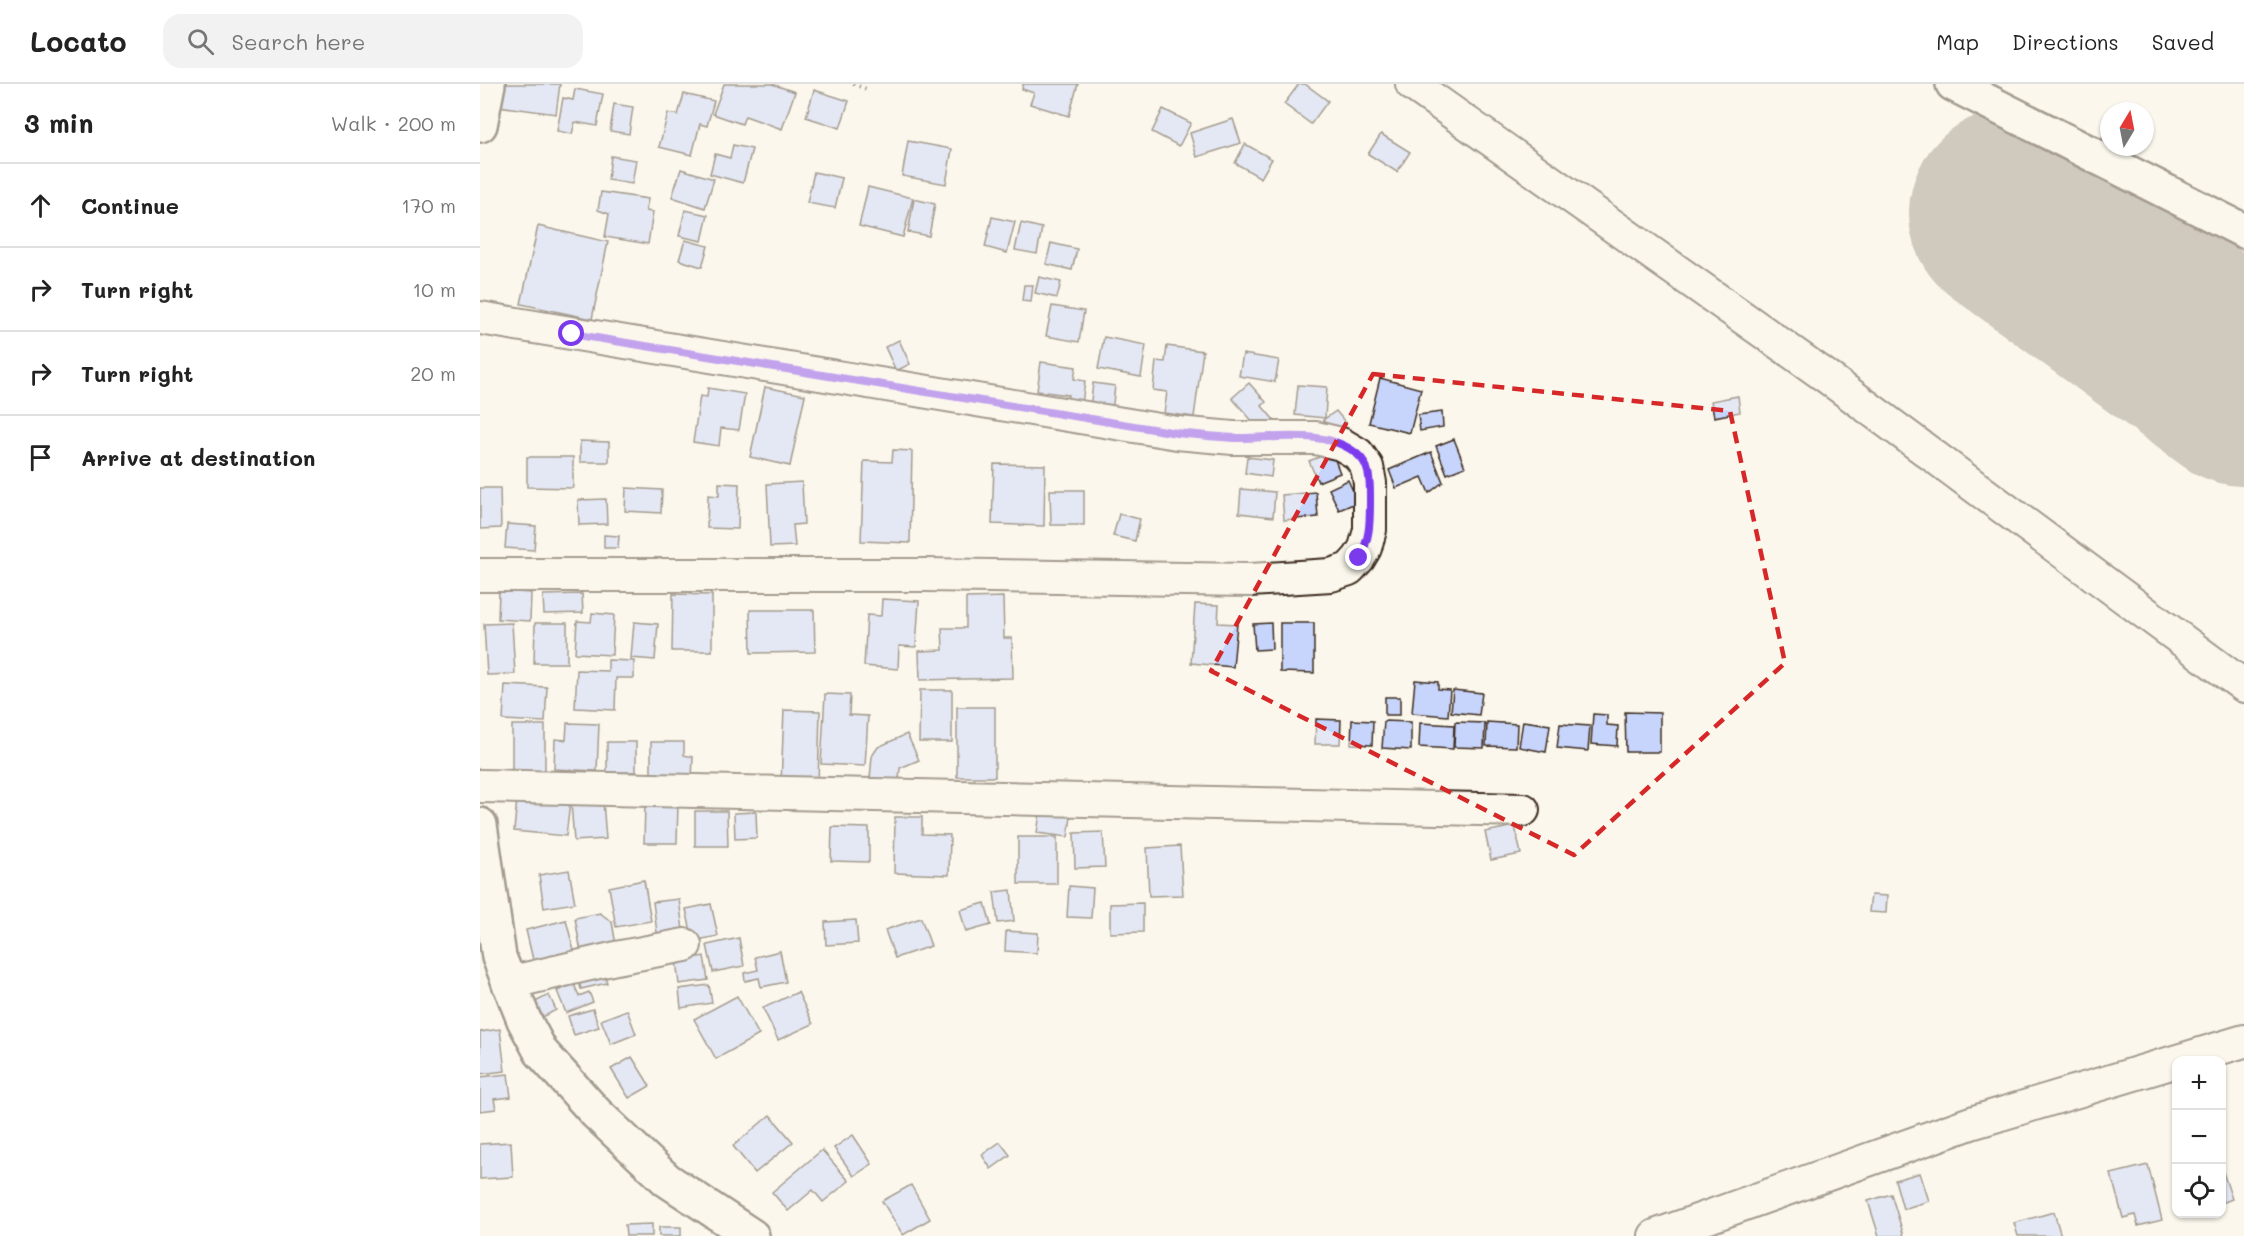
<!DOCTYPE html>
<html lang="en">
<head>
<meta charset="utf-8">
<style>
	:root { --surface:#fff; --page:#f2f2f2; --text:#222; --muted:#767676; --line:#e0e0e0 }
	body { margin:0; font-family:Mali,sans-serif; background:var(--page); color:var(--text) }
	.controls { position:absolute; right:18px; bottom:18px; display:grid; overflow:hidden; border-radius:12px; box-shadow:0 2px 4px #0004 }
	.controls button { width:54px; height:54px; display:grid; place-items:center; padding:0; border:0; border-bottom:2px solid var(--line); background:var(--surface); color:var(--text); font:30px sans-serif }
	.compass { position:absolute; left:1620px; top:18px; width:54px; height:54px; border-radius:50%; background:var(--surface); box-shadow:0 2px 4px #0004; rotate:10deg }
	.stop { position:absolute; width:18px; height:18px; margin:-14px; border:4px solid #7c3aed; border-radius:50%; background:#fff }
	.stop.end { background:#7c3aed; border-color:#fff; box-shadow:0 2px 6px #0008 }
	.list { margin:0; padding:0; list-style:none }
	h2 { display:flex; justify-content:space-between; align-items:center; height:78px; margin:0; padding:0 24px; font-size:26px }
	h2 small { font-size:20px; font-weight:400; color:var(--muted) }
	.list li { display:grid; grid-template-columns:39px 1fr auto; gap:18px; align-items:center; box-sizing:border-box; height:84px; padding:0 24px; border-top:2px solid var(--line) }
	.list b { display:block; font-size:22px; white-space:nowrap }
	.list em { font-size:20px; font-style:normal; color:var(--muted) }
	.icon { flex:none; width:33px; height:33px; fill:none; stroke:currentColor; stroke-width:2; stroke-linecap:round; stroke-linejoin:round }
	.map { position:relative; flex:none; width:1764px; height:1152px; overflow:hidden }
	header { display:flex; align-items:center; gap:36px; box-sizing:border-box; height:84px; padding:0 30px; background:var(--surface); border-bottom:2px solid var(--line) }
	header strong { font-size:28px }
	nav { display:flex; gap:33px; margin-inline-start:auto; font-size:21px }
	.search { width:420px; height:54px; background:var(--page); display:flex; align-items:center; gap:15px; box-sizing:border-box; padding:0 21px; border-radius:18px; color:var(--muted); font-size:22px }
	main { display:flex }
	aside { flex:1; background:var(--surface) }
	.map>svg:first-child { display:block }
</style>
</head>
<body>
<header>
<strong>Locato</strong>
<div class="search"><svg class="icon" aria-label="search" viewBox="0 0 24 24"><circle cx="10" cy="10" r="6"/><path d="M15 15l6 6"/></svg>Search here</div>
<nav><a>Map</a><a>Directions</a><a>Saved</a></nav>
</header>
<main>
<aside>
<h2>3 min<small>Walk · 200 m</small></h2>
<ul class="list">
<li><svg class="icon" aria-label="ahead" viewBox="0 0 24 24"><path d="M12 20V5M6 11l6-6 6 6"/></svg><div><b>Continue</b></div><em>170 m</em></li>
<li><svg class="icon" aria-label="right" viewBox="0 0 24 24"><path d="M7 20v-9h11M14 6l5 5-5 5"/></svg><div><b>Turn right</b></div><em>10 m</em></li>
<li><svg class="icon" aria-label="right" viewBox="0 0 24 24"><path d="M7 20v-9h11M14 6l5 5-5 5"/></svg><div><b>Turn right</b></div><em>20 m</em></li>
<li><svg class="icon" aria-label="arrive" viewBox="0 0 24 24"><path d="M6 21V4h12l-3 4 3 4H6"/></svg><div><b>Arrive at destination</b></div></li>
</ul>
</aside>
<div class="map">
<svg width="1764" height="1152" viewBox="0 0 1764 1152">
	<rect width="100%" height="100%" fill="#fbf7ec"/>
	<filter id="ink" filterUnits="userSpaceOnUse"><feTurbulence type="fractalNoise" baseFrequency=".0167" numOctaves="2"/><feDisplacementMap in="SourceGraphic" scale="12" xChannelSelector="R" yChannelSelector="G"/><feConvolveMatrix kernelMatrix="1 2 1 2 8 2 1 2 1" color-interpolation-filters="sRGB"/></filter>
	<g filter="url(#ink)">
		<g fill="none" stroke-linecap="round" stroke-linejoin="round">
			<!-- runway -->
			<path stroke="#9b9085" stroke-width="208" d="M1533,129L1764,298"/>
		</g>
		<!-- building -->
		<g fill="#c7d5fc" stroke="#3b2a1e" stroke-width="1.5">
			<path d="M21,0H80L76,30L18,22Z"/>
			<path d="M244,0H292L315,8L302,45L265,32L262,40L233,30Z"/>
			<path d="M543,0H598L589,32L550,20L554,9L542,5Z"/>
			<path d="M819,0H825L848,17L831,40L804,20Z"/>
			<path d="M95,5L123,10L117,42L95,38L92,50L77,47L83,14L93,16Z"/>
			<path d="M334,6L369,17L360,44L326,33Z"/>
			<path d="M204,10L234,17L227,42L220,40L212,71L179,63L188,29L198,31Z"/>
			<path d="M134,20L153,23L149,50L130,47Z"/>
			<path d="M683,25L711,39L699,62L672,48Z"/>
			<path d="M753,35L761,59L717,73L710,49Z"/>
			<path d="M901,50L930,68L917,88L888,70Z"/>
			<path d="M428,57L472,65L466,100L422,92Z"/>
			<path d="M765,60L792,75L781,94L755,79Z"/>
			<path d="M253,61L272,65L263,99L230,90L235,70L250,74Z"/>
			<path d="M131,72L156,76L152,100L128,96Z"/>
			<path d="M201,85L234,95L225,124L192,113Z"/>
			<path d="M334,88L362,94L355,124L327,119Z"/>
			<path d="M388,103L433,114L423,153L379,142Z"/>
			<path d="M121,108L168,115L166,127L173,128L168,160L125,153L129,130L118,126Z"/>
			<path d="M434,115L455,120L449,152L428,148Z"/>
			<path d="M205,126L228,131L222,157L199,152Z"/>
			<path d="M512,133L535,138L527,169L505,163Z"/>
			<path d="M541,139L562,144L557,170L535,166Z"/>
			<path d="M58,142L128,158L112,235L41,220Z"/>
			<path d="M205,156L228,162L222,183L199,176Z"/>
			<path d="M571,159L597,165L592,186L566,180Z"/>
			<path d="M559,193L581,198L577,214L555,209Z"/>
			<path d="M544,201H553L551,218L542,217Z"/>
			<path d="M572,222L604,227L599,258L566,252Z"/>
			<path d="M624,253L666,261L661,293L618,285Z"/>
			<path d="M419,256L430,280L416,287L405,263Z"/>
			<path d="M687,262L723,267L714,333L684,329L687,308L673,306L676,277L685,278Z"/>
			<path d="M763,270L799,276L795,298L759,292Z"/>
			<path d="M561,278L596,283L594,295L605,297L602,320L586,318L588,311L557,307Z"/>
			<path d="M900,294L941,305L930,349L889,339Z"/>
			<path d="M613,299L635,302L632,328L610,325Z"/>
			<path d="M769,299L786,318L782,322L794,336L781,347L752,314Z"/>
			<path d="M818,301L847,303L845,334L815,331Z"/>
			<path d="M285,303L325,311L310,382L270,373Z"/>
			<path d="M228,304L265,310L259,346L241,344L239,362L213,358L220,312L227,313Z"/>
			<path d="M1258,312L1260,328L1234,333L1231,317Z"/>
			<path d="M856,327L866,339L852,349L843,336Z"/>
			<path d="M962,328L963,343L940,347L938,331Z"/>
			<path d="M974,355L985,383L967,390L956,362Z"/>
			<path d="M100,357L129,358V378H100Z"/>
			<path d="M413,366L432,367L430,459L381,457L384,377L412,378Z"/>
			<path d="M852,368L860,389L838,398L829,377Z"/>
			<path d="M951,368L963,398L949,409L942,393L916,404L909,386Z"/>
			<path d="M47,373H93V404L47,403Z"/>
			<path d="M767,373L793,376L791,393L765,389Z"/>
			<path d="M514,380L565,381L564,442L512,440Z"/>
			<path d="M868,396L878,418L859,426L849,405Z"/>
			<path d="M322,398L324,440L313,441L315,462L290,463L287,400Z"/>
			<path d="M239,399L259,400L258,445L227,444L228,411L239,412Z"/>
			<path d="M0,404H20L21,444L0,445Z"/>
			<path d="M146,404L182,406L181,429L145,427Z"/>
			<path d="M761,405L795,408L793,433L759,429Z"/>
			<path d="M570,406H604V441H571Z"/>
			<path d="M836,408L838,433L804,436L802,411Z"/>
			<path d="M126,415L127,440L99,441L98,416Z"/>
			<path d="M639,430L660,435L655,457L633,452Z"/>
			<path d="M27,440L56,442L54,466L25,464Z"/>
			<path d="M124,451L139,452L138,464H124Z"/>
			<path d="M19,507L51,509L50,537L18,535Z"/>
			<path d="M102,510L103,529L64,530L63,511Z"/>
			<path d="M193,510L232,511V567H192Z"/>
			<path d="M523,513L524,554H532L533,594L440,596L439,567L463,566L462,544H486V514Z"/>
			<path d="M402,515L439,517L436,563L419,562L418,585L384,582L387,531L401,532Z"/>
			<path d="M715,520L739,521L738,539L757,540L753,583L711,579Z"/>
			<path d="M270,526H334L335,568L271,569Z"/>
			<path d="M112,529L134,531L132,571L95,569L97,537L111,538Z"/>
			<path d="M154,538L178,540L175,576L151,574Z"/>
			<path d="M32,539L35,590L7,591L4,540Z"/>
			<path d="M55,539H87V579H54Z"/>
			<path d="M791,539L792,565L775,566L773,540Z"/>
			<path d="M800,539H834V589L800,588Z"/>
			<path d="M128,576L154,577V594H136L135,626L95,624L97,586L128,587Z"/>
			<path d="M935,596L958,598V605L970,606L968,632L932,629Z"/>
			<path d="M25,601L67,603L65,638L23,636Z"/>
			<path d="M440,606H472V658H439Z"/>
			<path d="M973,606L1002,609L999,631L971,628Z"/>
			<path d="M345,610L370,611L369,631L388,632L385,682L341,680Z"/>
			<rect x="905" y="613" width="15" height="18"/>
			<rect x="477" y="623" width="38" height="70"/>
			<path d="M304,626L340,627L338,701L301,700Z"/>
			<path d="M1145,628L1180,629V668H1146Z"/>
			<path d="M1113,630L1127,631V641L1138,642L1137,662L1111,660Z"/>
			<path d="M836,635L861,636L860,660H835Z"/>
			<path d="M872,636L893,637L892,661L871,660Z"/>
			<path d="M904,637L931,638V666L902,664Z"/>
			<path d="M1043,637L1070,641L1066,668L1039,663Z"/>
			<path d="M975,638L1005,639L1004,664L974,663Z"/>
			<path d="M1007,638L1037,640L1036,663L1006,662Z"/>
			<path d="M87,639L119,640L117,687L74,685L75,655L86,656Z"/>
			<path d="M940,639L974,641L973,665L939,663Z"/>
			<path d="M1080,640L1110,642L1108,667L1077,664Z"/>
			<path d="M32,641H65V689L32,688Z"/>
			<path d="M427,650L439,676L420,684L419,697L390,695L392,672L398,663Z"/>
			<rect x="127" y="658" width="29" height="30"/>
			<path d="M171,658H204V671L213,673L212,695L171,694Z"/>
			<path d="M37,714L90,719L86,752L34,747Z"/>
			<path d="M123,717L126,755L94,757L91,719Z"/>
			<path d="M165,719H198L197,759H164Z"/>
			<path d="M215,727H247L248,762H215Z"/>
			<path d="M276,728L277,754L255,755L254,729Z"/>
			<path d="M560,729L591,733L588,753L557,749Z"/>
			<path d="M415,733H442V750L470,751L469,791L414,789Z"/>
			<path d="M1035,742L1041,770L1011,776L1005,748Z"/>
			<path d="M352,743L389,744V778L351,777Z"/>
			<path d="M623,748L625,783L595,784L594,749Z"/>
			<rect x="538" y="753" width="39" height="47"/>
			<path d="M700,762L703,811L669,812L667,764Z"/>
			<path d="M89,786L95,819L64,824L59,791Z"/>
			<path d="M164,796L171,837L136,843L129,803Z"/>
			<path d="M589,802L613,804L611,834L587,833Z"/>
			<path d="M531,806L534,837L518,839L514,808Z"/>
			<path d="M1391,811L1407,812L1406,829L1389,828Z"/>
			<path d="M199,815L203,846L177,849L173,818Z"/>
			<path d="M505,819L511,841L486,848L480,826Z"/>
			<path d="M663,819V848L630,849V820Z"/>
			<path d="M231,820L238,852L213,857L206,825Z"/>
			<path d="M120,829L132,838L136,861L101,868L95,834Z"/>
			<path d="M441,834L451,862L415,874L405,846Z"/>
			<path d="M86,836L95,871L54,880L46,846Z"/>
			<path d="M376,836L378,859L346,861L345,838Z"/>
			<path d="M526,847L558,849L557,869L525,867Z"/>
			<path d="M259,854L264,882L233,888L227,861Z"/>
			<path d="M300,867L306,898L281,903L279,894L265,897L264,889L278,886L275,873Z"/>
			<path d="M224,872L228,896L199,900L196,877Z"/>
			<path d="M122,880L127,899L101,905L96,887Z"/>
			<path d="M94,900L99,912L109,908L113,918L86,929L77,907Z"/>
			<path d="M229,901L232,919L201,924L199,905Z"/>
			<path d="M318,908L333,940L298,956L283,924Z"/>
			<path d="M69,911L76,926L63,933L55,918Z"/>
			<path d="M257,912L279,951L236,975L214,935Z"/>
			<path d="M113,925L119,943L94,951L88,932Z"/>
			<path d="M147,926L156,950L131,960L121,936Z"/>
			<path d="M20,945L25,987L0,990V948Z"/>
			<path d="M152,973L170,1002L149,1014L131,985Z"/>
			<path d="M28,990L31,1013L14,1015L16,1025L0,1027V993Z"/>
			<path d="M290,1031L313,1058L275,1089L253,1062Z"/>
			<path d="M373,1051L392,1080L374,1092L354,1064Z"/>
			<path d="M31,1058L33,1093L0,1095V1060Z"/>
			<path d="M520,1058L530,1071L511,1085L502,1071Z"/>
			<path d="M342,1066L369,1097L343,1118L333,1106L308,1127L292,1108Z"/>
			<path d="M1668,1081L1682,1136L1658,1142L1655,1131L1643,1134L1631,1090Z"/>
			<path d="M1742,1085L1752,1115L1742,1119Z"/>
			<path d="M1440,1089L1449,1117L1423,1125L1415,1096Z"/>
			<path d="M431,1101L450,1135L423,1151L402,1117Z"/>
			<path d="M1411,1110L1424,1152H1399L1388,1117Z"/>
			<path d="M1574,1128L1581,1152H1538L1534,1139Z"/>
			<path d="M172,1140V1152H146L145,1141Z"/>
			<rect x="179" y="1143" width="22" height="9"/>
		</g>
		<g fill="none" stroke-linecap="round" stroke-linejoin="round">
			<defs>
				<g id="street">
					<path d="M932,0L1347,293L1764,602"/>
					<path d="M0,234L697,349L753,354H836L861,360L878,370L887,383L890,399V446L885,464L879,474L869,485L851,491L770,496L445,491H0"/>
					<path d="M0,702L1043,726"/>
					<path d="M28,899L136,874L205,861"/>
					<path d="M1175,1152L1491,1039L1764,957"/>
				</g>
				<g id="secondary">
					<path d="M1473,0L1764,147"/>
					<path d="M0,41L8,0"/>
					<path d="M0,741L19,873L44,936L61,968L116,1029L187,1096L272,1152"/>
				</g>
			</defs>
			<!-- street casing -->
			<use href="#street" stroke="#3b2a1e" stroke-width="36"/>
			<!-- secondary casing -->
			<use href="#secondary" stroke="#3b2a1e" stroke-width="38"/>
			<!-- path -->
			<path stroke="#3b2a1e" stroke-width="4" stroke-dasharray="1.5 4.5" stroke-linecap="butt" d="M373,0L389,6"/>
			<!-- street -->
			<use href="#street" stroke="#fbf7ec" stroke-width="32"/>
			<!-- secondary -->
			<use href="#secondary" stroke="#fbf7ec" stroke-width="33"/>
		</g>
	</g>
	<g fill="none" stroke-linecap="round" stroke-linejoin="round" filter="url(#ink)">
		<!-- route -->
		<path stroke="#7c3aed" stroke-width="8" d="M92,250L697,349C716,351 736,353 756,354C793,355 847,344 877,370C891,381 890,400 890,417C890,438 890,456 879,474"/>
	</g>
	<!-- marked area -->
	<path d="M0 0H1764V1152H0ZM893,290L1250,327L1305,579L1094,771L731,587Z" fill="#fbf7ec" fill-opacity=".55" fill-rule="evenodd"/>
	<path fill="none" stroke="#d62828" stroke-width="4.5" stroke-dasharray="12 8" stroke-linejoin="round" d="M893,290L1250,327L1305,579L1094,771L731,587Z"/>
</svg>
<div class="controls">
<button>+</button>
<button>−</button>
<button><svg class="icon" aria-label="locate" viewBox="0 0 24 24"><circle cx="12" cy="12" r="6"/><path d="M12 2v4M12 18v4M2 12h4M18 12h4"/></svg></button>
</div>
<svg class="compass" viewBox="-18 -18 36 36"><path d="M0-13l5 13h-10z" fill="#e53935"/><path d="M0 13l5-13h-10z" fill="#767676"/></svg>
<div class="stop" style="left:92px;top:250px"></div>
<div class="stop end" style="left:879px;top:474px"></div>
</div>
</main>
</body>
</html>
